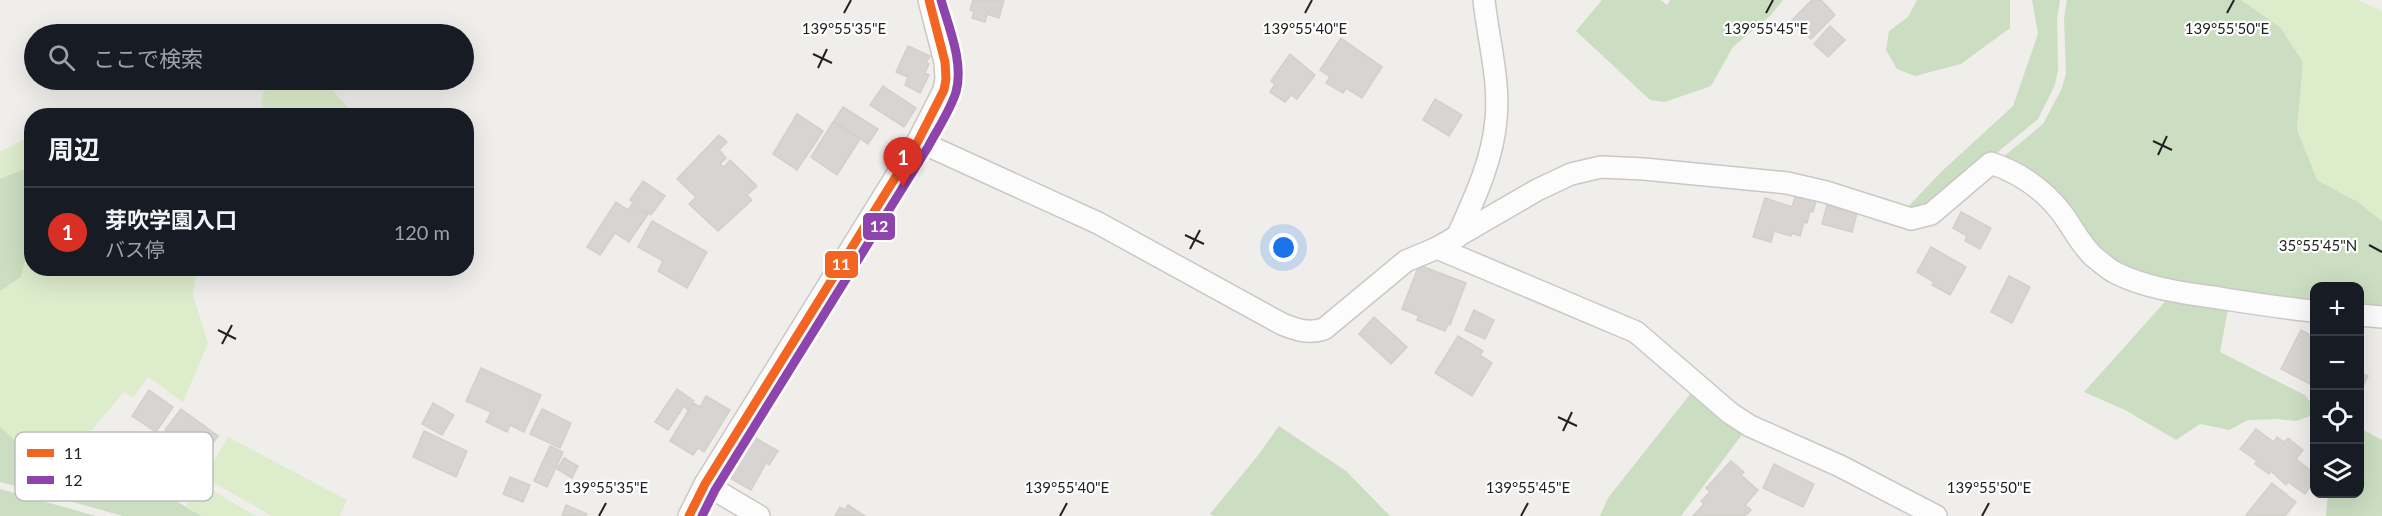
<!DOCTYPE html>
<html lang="ja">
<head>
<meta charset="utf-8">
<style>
	:root { --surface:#171b24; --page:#20242c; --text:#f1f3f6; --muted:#9ea1a6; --line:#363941; --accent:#d93025 }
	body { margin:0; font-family:Lato,"Noto Sans JP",sans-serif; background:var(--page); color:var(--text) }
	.controls { position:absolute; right:18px; bottom:18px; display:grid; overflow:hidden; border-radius:12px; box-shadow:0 6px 24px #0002 }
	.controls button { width:54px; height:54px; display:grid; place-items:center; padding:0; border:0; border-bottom:2px solid var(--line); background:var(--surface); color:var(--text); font:30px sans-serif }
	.you { position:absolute; left:1284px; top:248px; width:21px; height:21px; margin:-15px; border:4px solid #fff; border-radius:50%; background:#1a73e8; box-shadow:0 0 0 9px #1a73e833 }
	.badge { display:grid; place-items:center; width:39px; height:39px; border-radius:50%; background:var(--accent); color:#fff; font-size:20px; font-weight:700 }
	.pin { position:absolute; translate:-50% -50px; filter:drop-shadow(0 2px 3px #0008) }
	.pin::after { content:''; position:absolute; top:32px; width:21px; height:18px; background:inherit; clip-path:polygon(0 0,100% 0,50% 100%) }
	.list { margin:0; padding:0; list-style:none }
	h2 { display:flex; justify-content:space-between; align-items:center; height:78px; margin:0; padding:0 24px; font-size:26px }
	h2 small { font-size:20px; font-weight:400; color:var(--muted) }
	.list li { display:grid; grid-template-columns:39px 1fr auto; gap:18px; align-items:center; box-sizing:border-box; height:90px; padding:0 24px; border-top:2px solid var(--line) }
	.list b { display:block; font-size:22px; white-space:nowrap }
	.list p { margin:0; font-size:20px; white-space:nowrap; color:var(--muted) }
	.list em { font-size:20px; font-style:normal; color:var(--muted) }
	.icon { flex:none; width:33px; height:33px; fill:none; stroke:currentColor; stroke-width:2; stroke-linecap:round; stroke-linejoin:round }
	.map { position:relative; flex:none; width:2382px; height:516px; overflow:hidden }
	.search { position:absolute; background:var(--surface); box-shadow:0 6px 24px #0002; left:24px; top:24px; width:450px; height:66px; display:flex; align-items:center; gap:15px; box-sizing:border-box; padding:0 21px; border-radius:33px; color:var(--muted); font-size:22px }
	.panel { position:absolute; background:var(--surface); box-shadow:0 6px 24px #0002; left:24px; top:108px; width:450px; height:168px; border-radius:24px }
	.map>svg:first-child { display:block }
</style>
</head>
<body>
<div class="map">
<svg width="2382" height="516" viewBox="0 0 2382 516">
	<rect width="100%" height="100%" fill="#f0eeeb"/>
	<!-- grass -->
	<g fill="#ddeccb">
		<path d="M2241,0H2357L2382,11V221L2358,202L2317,180L2297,129L2303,62L2280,27Z"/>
		<path d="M276,80H323L355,115H267L261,104L263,93Z"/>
		<path d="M31,135V168L22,170L0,179V152Z"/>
		<path d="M31,235L32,268L197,269L193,295L208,343L183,402L148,377L133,398L124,392L80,444L168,496L127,492L53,468L24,448L0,427V291L21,277Z"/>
		<path d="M228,437L347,500L340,516H272L204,477Z"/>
		<path d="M200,483L256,516H201L186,506Z"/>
	</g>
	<!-- forest -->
	<g fill="#cbdec1">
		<path d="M1602,0H1661L1667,5L1670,0H1783L1771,15L1733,47L1711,86L1665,102L1650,100L1576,31Z"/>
		<path d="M1917,0H2010V28L1961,64L1915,76L1897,69L1886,50L1889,31L1908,17Z"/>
		<path d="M2032,0H2060L2057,19L2058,70L2055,85L2038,119L1930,208L1904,211L1941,172L2013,106L2038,34Z"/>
		<path d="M2067,0H2241L2280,27L2303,62L2297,129L2317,180L2358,202L2382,221V313L2360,310V286H2314V305L2127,274L1997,162L2043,124L2062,88L2066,73L2064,18Z"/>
		<path d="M31,168V235L21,277L0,291V179L22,170Z"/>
		<path d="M2171,295L2229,304L2220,352L2305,395L2314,407V421L2311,416L2296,421L2277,419L2248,420L2229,430L2200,424L2176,440L2125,410L2084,392Z"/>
		<path d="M1695,388L1747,428L1681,516H1600L1608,498Z"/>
		<path d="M1279,426L1346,471L1390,516H1213L1210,514L1259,454Z"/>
		<path d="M0,427L24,448L53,468L127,492L168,496L201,516H123L0,482Z"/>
		<path d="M2360,428L2382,440V516H2326L2328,494H2360Z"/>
		<path d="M0,489L96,516H0Z"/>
	</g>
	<!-- building -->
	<g fill="#d7d4d2" stroke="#d3d0cc" stroke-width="1.5">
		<path d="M973,0H1004L999,18L987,14L985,22L972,18L974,11L970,10Z"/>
		<path d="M1812,0H1821L1835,15L1811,39L1792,20Z"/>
		<path d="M1830,26L1845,40L1828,57L1814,44Z"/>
		<path d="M1341,38L1382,67L1362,98L1346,88L1343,93L1326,83L1330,77L1320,70Z"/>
		<path d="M908,46L930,56L926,63L929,64L925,73L929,75L920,93L905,85L908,77L896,72Z"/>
		<path d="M1290,54L1315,75L1297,99L1291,95L1285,102L1270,92L1275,84L1271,81Z"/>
		<path d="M883,86L916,108L904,127L870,105Z"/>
		<path d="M1435,99L1462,115L1449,136L1423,120Z"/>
		<path d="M843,107L878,129L868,144L834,121Z"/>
		<path d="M797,114L823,131L797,170L773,154Z"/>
		<path d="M833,122L860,139L837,175L811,157Z"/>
		<path d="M719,135L727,142L719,150L726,158L720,164L724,167L730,160L757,186L747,195L752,200L718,231L689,204L696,197L677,179Z"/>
		<path d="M643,181L665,196L651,215L630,200Z"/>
		<path d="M1797,191L1817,197L1813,212L1810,211L1807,223L1804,222L1800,236L1792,233L1791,236L1774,231L1771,242L1753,237L1765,198L1792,207Z"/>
		<path d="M616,202L628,210L632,204L648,214L629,242L615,233L600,255L587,247Z"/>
		<path d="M1827,205L1857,213L1852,232L1822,224Z"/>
		<path d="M1961,212L1991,228L1980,249L1965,241L1967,236L1953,228Z"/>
		<path d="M652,221L707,252L687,288L658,271L663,261L638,247Z"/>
		<path d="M1931,247L1966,267L1950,295L1932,285L1934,282L1917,272Z"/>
		<path d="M1419,265L1466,283L1450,325L1448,324L1445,331L1417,320L1419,316L1402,309Z"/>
		<path d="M2009,276L2030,287L2012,323L1991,312Z"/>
		<path d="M1474,310L1494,320L1485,339L1465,330Z"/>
		<path d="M1374,317L1407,347L1391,364L1359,334Z"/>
		<path d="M2301,330L2314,337V386L2281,369Z"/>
		<path d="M1458,336L1483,351L1480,355L1492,363L1472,396L1435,373Z"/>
		<path d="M481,368L541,395L524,432L510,425L507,432L486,422L491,412L466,401Z"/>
		<path d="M2360,372L2368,376L2360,392Z"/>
		<path d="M677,389L694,401L688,410L684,406L668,430L655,422Z"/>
		<path d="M149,390L173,407L156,432L132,416Z"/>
		<path d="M706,396L730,410L704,452L698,448L693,455L670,441L693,403L700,407Z"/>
		<path d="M433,403L454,415L442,435L422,424Z"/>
		<path d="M181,409L218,436L203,457L165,430Z"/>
		<path d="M542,409L571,423L560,448L530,434Z"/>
		<path d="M2256,429L2274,442L2277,437L2284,442L2288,438L2303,450L2296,459L2314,473V481L2305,494L2288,482L2286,485L2271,471L2269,474L2255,464L2257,461L2240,449Z"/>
		<path d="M424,431L467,451L456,477L413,457Z"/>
		<path d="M754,437L778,451L769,465L766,463L751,490L730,478Z"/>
		<path d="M550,446L563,452L547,487L534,481Z"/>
		<path d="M564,458L578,466L572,478L557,469Z"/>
		<path d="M1731,461L1744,472L1741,475L1758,490L1745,505L1751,510L1745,516H1693L1704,504L1701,501L1710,492L1706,488Z"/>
		<path d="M1774,464L1814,484L1803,507L1763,488Z"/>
		<path d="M510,477L530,485L523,502L503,494Z"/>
		<path d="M2272,483L2296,502L2285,516H2248L2246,515Z"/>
		<path d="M566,505L587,514L586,516H562Z"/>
		<path d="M848,505L865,516H835L840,507L845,510Z"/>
	</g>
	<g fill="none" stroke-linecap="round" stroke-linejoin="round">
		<defs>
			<g id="minor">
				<path d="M918,141L1098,223L1282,324C1297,330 1308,334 1324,329L1406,261L1437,248L1537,190L1571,174L1601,167L1644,169L1787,183L1826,192L1911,219L1931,214L1991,163C2020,173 2046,191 2064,216C2074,230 2081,245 2094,257C2101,262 2109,270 2116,273C2148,289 2185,293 2219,298C2251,303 2282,308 2314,311"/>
				<path d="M1457,237C1474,199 1493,160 1496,119C1500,80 1488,39 1484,0"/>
				<path d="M1437,248L1636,332L1730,413L1750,426L1840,466L1936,516"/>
				<path d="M2360,315L2382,317"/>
				<path d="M705,484L759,516"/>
				<path d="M689,516L705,484L918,141L944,90L946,79L945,62L929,0"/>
			</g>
		</defs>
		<!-- minor casing -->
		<use href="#minor" stroke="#c9c8c7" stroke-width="24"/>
		<!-- minor -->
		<use href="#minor" stroke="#fdfcfc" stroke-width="21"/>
		<defs>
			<path id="bus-1" d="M689,516L705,484L918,141L944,90L946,79L945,62L929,0"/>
			<path id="bus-2" d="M702,516L715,490L928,147C937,130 950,111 956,92C964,63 949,28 941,0"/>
		</defs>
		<!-- bus-1 casing -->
		<use href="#bus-1" stroke="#fff" stroke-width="14"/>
		<!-- bus-2 casing -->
		<use href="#bus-2" stroke="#fff" stroke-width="14"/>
		<!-- bus-1 -->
		<use href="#bus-1" stroke="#f26522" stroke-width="9"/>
		<!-- bus-2 -->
		<use href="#bus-2" stroke="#8e44ad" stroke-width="9"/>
	</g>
	<!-- ticks -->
	<path fill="none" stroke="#222" stroke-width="2" d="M844,13L851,0M1305,13L1312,0M1766,13L1773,0M2227,13L2234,0M813,54L832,63M818,68L827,49M2153,141L2172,150M2158,155L2167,136M1185,235L1204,244M2369,245L2382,252M1190,249L1200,230M218,330L236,339M222,344L232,325M1558,417L1577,426M1563,431L1572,412M599,516L606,503M1060,516L1067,503M1521,516L1528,503M1982,516L1989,503"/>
	<!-- legend -->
	<rect x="15" y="432" width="198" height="69" rx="9" fill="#fff" stroke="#bdbdbd" stroke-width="1.5"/>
	<rect x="27" y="449" width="27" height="8" fill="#f26522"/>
	<rect x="27" y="476" width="27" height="8" fill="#8e44ad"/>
	<g font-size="16" fill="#222">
		<text x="64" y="459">11</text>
		<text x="64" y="486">12</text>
	</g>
	<g font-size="15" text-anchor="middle" fill="#222" stroke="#fff" stroke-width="4.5" stroke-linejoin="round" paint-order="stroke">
		<text x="844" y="34">139°55'35"E</text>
		<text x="1305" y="34">139°55'40"E</text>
		<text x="1766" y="34">139°55'45"E</text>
		<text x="2227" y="34">139°55'50"E</text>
		<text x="2318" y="251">35°55'45"N</text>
		<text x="606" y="493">139°55'35"E</text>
		<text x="1067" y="493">139°55'40"E</text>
		<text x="1528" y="493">139°55'45"E</text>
		<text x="1989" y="493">139°55'50"E</text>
	</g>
	<g stroke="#fff" stroke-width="2">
		<rect x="862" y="212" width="34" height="29" rx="6" fill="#8e44ad"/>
		<rect x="824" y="250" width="35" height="29" rx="6" fill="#f26522"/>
	</g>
	<g font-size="16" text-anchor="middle" font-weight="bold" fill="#fff">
		<text x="879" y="232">12</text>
		<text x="841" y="270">11</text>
	</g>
</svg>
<div class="controls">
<button>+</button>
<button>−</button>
<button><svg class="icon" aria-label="locate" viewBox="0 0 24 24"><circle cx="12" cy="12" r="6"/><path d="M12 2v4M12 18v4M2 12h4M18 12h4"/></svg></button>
<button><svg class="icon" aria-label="layers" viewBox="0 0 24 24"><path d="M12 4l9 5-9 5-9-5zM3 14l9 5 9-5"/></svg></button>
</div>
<div class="you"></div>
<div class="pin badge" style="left:903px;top:187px">1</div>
<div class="search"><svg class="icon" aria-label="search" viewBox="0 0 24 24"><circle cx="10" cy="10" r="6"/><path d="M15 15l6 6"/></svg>ここで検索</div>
<section class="panel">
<h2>周辺<small></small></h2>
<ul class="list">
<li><span class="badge">1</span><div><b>芽吹学園入口</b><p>バス停</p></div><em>120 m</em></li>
</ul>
</section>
</div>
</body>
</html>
